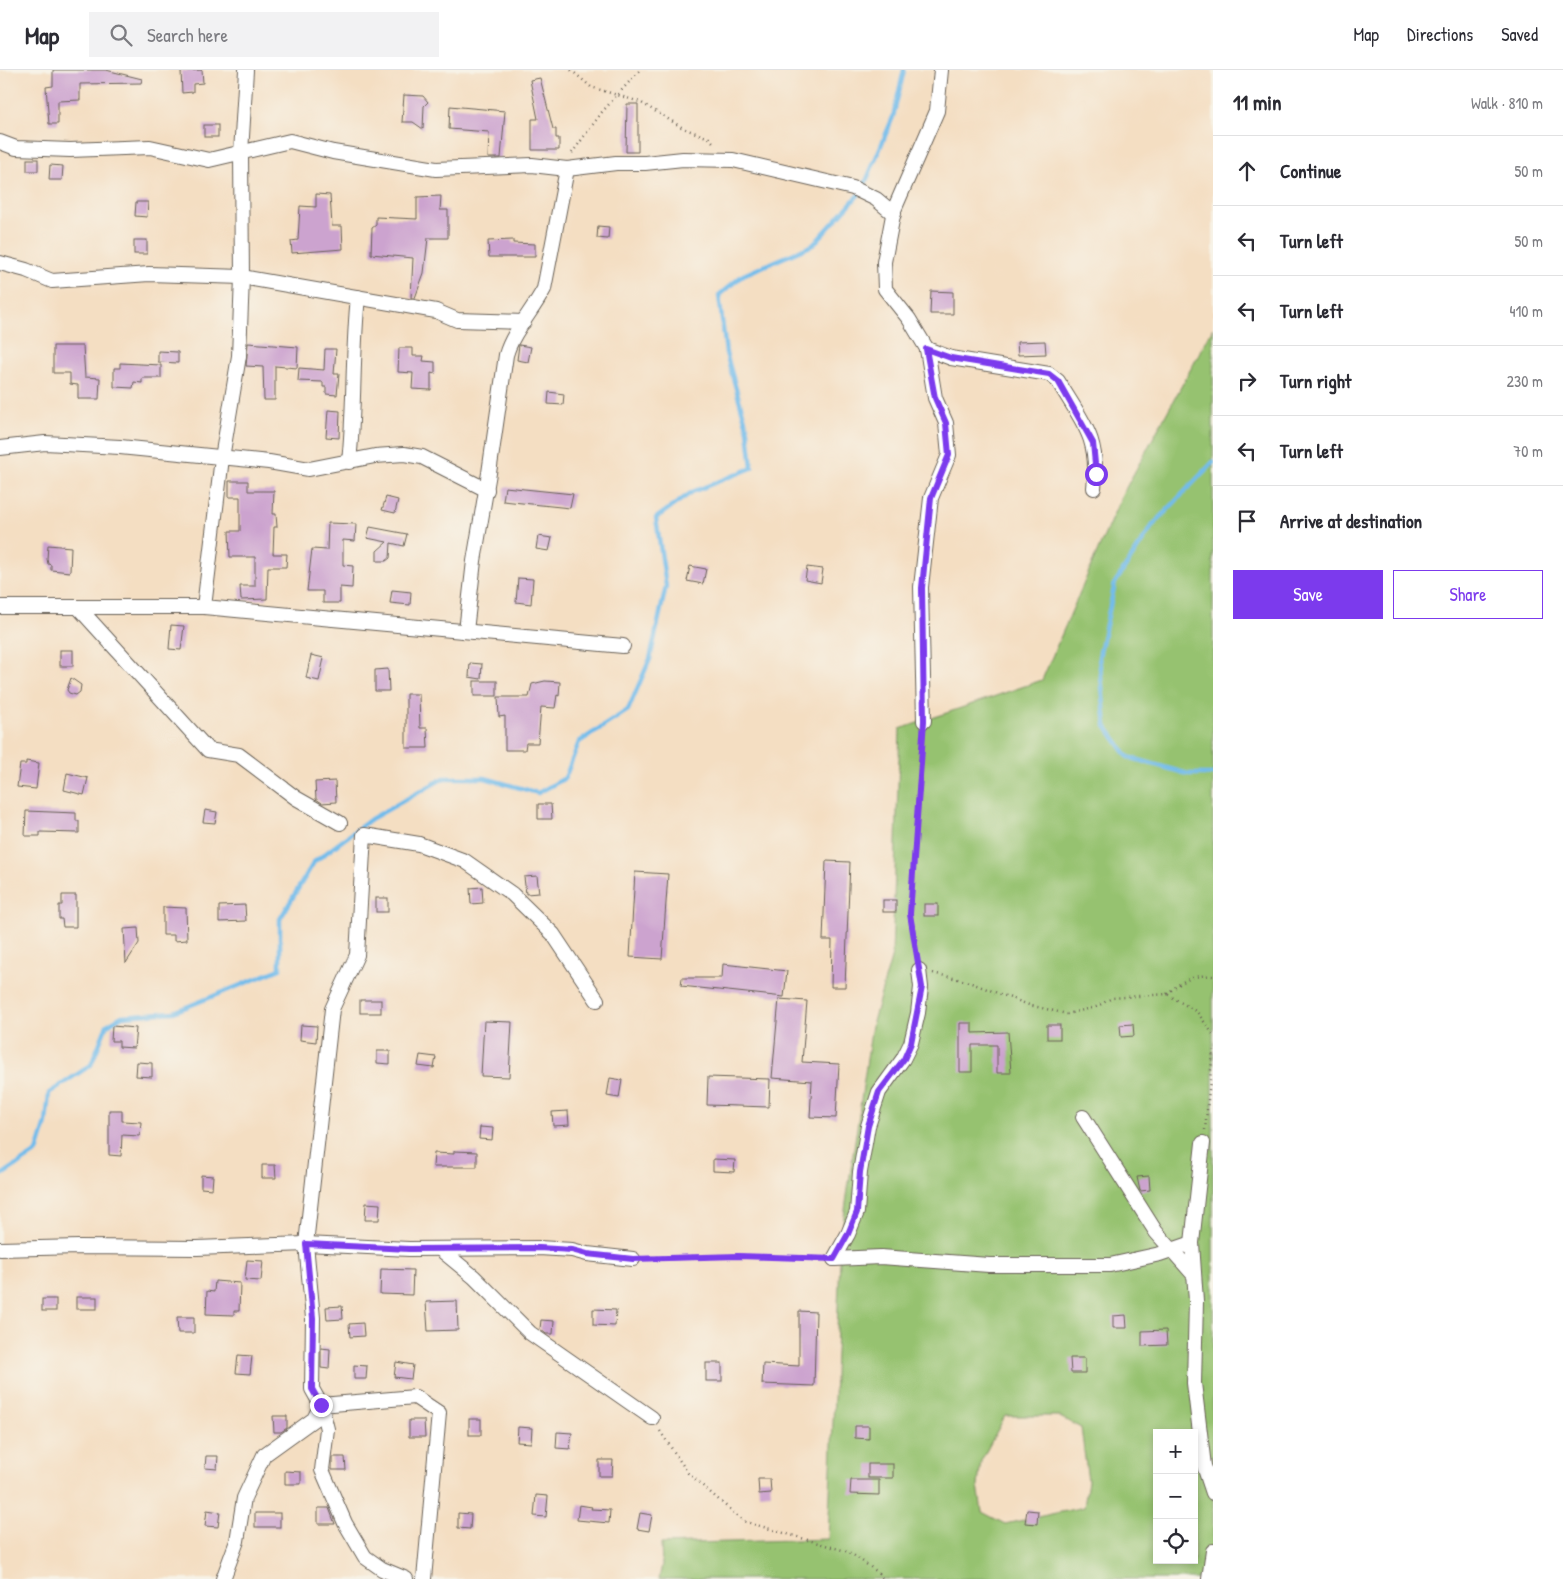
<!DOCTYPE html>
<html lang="en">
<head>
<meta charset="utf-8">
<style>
	:root { --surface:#fff; --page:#f2f2f3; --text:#2b2b33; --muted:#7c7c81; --line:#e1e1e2; --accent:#7c3aed }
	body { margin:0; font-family:"Patrick Hand",sans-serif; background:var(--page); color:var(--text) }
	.controls { position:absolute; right:15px; bottom:15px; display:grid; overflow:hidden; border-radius:0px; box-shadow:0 2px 8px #0003 }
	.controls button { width:45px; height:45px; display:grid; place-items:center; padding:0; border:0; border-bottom:1px solid var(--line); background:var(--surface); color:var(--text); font:25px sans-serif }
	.stop { position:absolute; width:15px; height:15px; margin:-11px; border:4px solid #7c3aed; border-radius:50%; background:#fff }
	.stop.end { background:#7c3aed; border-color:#fff; box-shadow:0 1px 5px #0008 }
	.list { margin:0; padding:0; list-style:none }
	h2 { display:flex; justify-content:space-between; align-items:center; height:65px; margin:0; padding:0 20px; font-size:21px }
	h2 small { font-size:16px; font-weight:400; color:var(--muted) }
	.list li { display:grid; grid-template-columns:32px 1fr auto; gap:15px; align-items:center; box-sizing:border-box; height:70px; padding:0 20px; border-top:1px solid var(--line) }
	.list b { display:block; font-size:19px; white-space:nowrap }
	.list em { font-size:16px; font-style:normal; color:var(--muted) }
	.actions { display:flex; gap:10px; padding:15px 20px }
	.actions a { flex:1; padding:11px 0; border:1px solid var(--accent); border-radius:0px; text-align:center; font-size:18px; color:var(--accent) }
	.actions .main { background:var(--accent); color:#fff }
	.icon { flex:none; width:28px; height:28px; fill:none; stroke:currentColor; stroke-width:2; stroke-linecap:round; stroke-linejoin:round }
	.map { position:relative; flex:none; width:1213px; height:1509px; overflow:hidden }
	header { display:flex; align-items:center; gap:30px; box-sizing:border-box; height:70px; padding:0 25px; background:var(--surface); border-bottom:1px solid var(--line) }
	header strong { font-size:24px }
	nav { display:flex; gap:28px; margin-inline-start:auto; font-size:18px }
	.search { width:350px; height:45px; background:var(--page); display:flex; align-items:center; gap:12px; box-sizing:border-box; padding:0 18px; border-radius:0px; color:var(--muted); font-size:19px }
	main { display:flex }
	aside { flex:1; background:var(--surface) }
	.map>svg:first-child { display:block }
</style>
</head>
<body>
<header>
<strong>Map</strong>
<div class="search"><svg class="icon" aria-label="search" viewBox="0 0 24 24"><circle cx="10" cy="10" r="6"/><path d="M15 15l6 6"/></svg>Search here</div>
<nav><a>Map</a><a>Directions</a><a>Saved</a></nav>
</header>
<main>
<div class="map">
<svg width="1213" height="1509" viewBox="0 0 1213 1509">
	<rect width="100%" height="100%" fill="#f7f3e8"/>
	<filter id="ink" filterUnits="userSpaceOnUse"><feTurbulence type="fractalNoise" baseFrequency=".02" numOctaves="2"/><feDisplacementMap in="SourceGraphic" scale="10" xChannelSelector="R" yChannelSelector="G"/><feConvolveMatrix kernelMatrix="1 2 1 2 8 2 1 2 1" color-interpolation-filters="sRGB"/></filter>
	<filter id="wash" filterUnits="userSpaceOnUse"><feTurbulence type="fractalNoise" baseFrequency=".0096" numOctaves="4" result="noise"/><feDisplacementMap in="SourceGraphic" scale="20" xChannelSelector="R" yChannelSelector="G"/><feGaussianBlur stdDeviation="1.12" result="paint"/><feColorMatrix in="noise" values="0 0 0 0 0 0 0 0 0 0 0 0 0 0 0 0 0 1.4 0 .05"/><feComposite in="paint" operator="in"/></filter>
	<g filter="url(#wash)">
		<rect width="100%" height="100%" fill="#f4dec2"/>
		<!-- green -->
		<path fill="#96c270" stroke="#596f46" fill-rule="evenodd" d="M1213,258V1509H659L662,1495L661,1474L828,1469L841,1167L872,955L892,885L900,659L1042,610L1121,427ZM1005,1346H1058L1081,1358L1088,1411L1084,1437L1005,1454L982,1442L978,1415L981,1391ZM1157,1363H1194V1490H1157Z"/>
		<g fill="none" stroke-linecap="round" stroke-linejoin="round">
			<!-- stream -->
			<g stroke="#72bceb" stroke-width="4.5">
				<path d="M1213,392L1153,455L1115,513L1099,587L1106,656L1128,687L1188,704H1213"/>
				<path d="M0,1106L37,1082L46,1053L49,1023L91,995L107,955L122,946L174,942L280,899V849L314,792L371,749L444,708H485L538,723L565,708L579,672L628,640L650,589L666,516L656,448L692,422L752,398L748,361L726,283L719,225L743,205L813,175L862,121L893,47L904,0"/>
			</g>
		</g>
		<g id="blocks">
			<!-- building -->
			<g fill="#cca3cf">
				<path d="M53,0H106L142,9L141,13L80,14V30L58,31V54H49L46,17L53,16Z"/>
				<path d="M202,0L203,13L193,14V22L182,23L181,1Z"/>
				<path d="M540,8L553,59H556V68H559V80H532V49H538L530,10Z"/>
				<path d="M404,25L423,26L428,32L424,36L423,59L413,52H402Z"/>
				<path d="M627,34H638V82H626Z"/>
				<path d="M450,36L505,41L501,88H488L489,62L449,59Z"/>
				<rect x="204" y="55" width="14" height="12"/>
				<rect x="27" y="89" width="11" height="12"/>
				<path d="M50,95L63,96L62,110H49Z"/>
				<path d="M316,124L330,125L332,156H342L343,179L292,183L291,171L298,170L300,136L316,137Z"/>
				<path d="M441,126L440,140H448V168H428L424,203L415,228H411L413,188L371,184L372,158L376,155V147L417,149V127Z"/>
				<path d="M136,132H148L147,147L135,146Z"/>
				<path d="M598,156L609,157L608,169L597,168Z"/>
				<rect x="134" y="170" width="13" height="14"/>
				<path d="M513,170V173L535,174V187H489L488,171Z"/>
				<path d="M931,221L953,222V244H930Z"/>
				<path d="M1045,271L1046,284L1018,285L1017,272Z"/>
				<path d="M248,273L298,277L297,298L275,296V330H264L263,297L246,296Z"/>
				<path d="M519,275L531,277L528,292L517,290Z"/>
				<path d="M53,276H83L85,307L100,308L99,329H78V315L70,314V303H53Z"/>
				<path d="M399,278H413V286H424L423,291L435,292V304L431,303V320L412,319L413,303L398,302Z"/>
				<path d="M325,279H336L334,304H339L337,325L326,324V317H323V312L298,311L299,298L324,300Z"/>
				<path d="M158,281L178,282V293L158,292Z"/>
				<path d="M120,293L161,295V308H142V313L134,312L133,318L114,317V298H120Z"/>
				<path d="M549,322L564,324L563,335L548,334Z"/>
				<path d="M328,340L340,341L339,368L326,367Z"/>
				<path d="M229,411H248V421H274L273,444H276L277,457H274L273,484H287L286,497H268L267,529L241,530L240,516H255V487H230L229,461H240V427H229Z"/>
				<path d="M505,417L573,424L570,438L503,431Z"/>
				<path d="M386,427L398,430L395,443L382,440Z"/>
				<path d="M328,453L356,454L355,471L343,470V495L353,496L352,518L340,517V533H323V521H307L312,479L327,480Z"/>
				<path d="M370,457L407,464L404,476L391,473L390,488L386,491H377V481L387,472L367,468Z"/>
				<path d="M538,466L552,468L549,481L536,479Z"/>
				<path d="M48,475L71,477L70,502L51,500V495L48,494L47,489Z"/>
				<path d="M690,496L706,499L703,514L687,511Z"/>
				<path d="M807,497L823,499L821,513L805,510Z"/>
				<path d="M518,508L533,509L531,534L516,532Z"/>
				<path d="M392,520L411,522L410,535L390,533Z"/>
				<path d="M171,555L184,556L181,580L169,579Z"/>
				<rect x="60" y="580" width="13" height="16"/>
				<path d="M311,585L324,588L319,611L306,608Z"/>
				<path d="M470,593L482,594L481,609L469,607Z"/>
				<path d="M388,599L389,621H375V600Z"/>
				<path d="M71,608L81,615L80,622L76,625L69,623L67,620Z"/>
				<rect x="474" y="611" width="23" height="15"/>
				<path d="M545,611L560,612L559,626L557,625L555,638L541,637L538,673H526L525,680H505V646L499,647L498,627H529L532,614Z"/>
				<path d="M406,624H419L420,658H427L428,678H406Z"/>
				<path d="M26,691L39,693L36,719L17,717L20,694H26Z"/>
				<path d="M67,703L88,708L84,725L64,720Z"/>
				<path d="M335,711L336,732L322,733L316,729L315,712Z"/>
				<path d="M538,734H551L552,749H538Z"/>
				<path d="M205,740L217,742L215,753L203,752Z"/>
				<path d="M26,741L76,743V751H79V763L40,762V766H25Z"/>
				<path d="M826,791L850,792L845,917H831L832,870H823Z"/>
				<path d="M635,802L668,804L662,889L630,887Z"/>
				<path d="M537,806L539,823L526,824L524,807Z"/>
				<path d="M482,817L483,833L471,834L470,818Z"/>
				<path d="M62,825H76V857H63L62,849H59V835H62Z"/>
				<rect x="376" y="828" width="12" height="14"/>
				<rect x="883" y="830" width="13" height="12"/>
				<rect x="924" y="834" width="14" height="12"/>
				<path d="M245,835L246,851L219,852V836Z"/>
				<path d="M163,837L186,838L187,870L174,871V865H163Z"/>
				<path d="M138,858L139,873L126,893L124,859Z"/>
				<path d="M723,894L787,901L784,927L681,916L682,908H722Z"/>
				<path d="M779,929L807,931L802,992L839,994L836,1048L810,1047L812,1011L772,1008Z"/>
				<rect x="360" y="930" width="21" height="13"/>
				<path d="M484,951L512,952L509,1007L481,1006Z"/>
				<path d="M960,953H972V963L1008,962L1011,1003H997V975H972V1002H960Z"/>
				<path d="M1133,954L1134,966L1121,967L1120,955Z"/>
				<path d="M301,955L317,956L316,972L300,970Z"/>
				<rect x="1047" y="955" width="13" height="14"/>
				<path d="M112,956L136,958L134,978L119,977V971H111Z"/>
				<path d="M377,981H390V994L377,993Z"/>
				<path d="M420,985L436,987L434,998L418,996Z"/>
				<path d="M137,992L152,993V1007L136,1006Z"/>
				<path d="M708,1007L770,1009L769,1037L707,1035Z"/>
				<path d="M610,1008L622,1010L619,1028L607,1026Z"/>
				<path d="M109,1040H122V1051L141,1052L140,1066L122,1065L121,1086L109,1085Z"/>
				<path d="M568,1041L569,1055L553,1056L552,1042Z"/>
				<path d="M480,1057L493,1058L492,1070L479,1069Z"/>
				<path d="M454,1081L477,1082V1097H433L434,1083L454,1084Z"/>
				<path d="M713,1089L735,1090L734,1102L713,1101Z"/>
				<path d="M262,1095H275L276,1108H262Z"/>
				<path d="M201,1105L213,1106L212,1119L201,1118Z"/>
				<path d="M1149,1106L1150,1120L1140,1121L1137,1107Z"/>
				<path d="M366,1133L380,1134L379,1150H365Z"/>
				<path d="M247,1190L263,1191L261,1211L245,1210Z"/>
				<path d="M381,1199L413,1200L412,1225L380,1224Z"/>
				<path d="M215,1211L240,1213L239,1241H234V1245L206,1244L207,1221L214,1222Z"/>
				<rect x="76" y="1227" width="21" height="12"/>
				<rect x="42" y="1229" width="14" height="12"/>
				<path d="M457,1231L458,1260L428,1261L426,1232Z"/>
				<path d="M342,1236L343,1249L327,1250L326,1237Z"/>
				<path d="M593,1239L616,1240L615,1256L593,1255Z"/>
				<path d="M799,1241L816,1242L814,1316L762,1314L763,1294L799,1296Z"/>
				<path d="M1126,1245L1127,1258H1113V1246Z"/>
				<path d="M177,1247H194V1263H178Z"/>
				<path d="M541,1250L554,1251L553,1264H546L540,1259Z"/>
				<path d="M363,1253L364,1266L350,1267L349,1254Z"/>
				<path d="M1166,1260L1167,1275L1142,1276V1261Z"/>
				<path d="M321,1278L330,1279L329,1299L321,1298Z"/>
				<path d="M238,1285L252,1286L250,1304L236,1303Z"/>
				<path d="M1070,1288H1085V1303H1071Z"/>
				<path d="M396,1292L413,1295L411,1309L394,1307Z"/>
				<rect x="706" y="1293" width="16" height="18"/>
				<path d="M354,1295L367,1296L366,1309H354Z"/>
				<path d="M273,1346H287V1358L281,1362H274Z"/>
				<rect x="469" y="1349" width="12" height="16"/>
				<path d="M409,1350H424L425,1367H409Z"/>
				<path d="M855,1356H869V1369L855,1368Z"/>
				<path d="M518,1357L532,1358L531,1373L517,1372Z"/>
				<path d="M557,1362L572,1363L570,1379L556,1378Z"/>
				<path d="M206,1386H218L217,1399L205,1398Z"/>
				<path d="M332,1387H345L346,1400H332Z"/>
				<path d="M599,1390H613L612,1406H599Z"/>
				<rect x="868" y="1394" width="25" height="14"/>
				<path d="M285,1401L301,1402V1414H285Z"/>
				<path d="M758,1409H770L771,1423L759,1424Z"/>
				<path d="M851,1410H879V1425L850,1424Z"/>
				<path d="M536,1425L548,1426L546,1447L534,1446Z"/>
				<path d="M579,1435L592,1437L591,1439L610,1440L609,1453L577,1450Z"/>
				<path d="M318,1438H329L335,1454H318Z"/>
				<path d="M207,1440L220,1442L218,1457L205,1456Z"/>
				<path d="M1027,1440L1038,1441L1037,1454L1025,1453Z"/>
				<rect x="255" y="1443" width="25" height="14"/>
				<path d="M458,1443L471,1444L470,1459L458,1458Z"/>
				<path d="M640,1443L652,1445L649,1461L637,1459Z"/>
			</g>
		</g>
	</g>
	<g filter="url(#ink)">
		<use href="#blocks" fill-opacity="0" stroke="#686056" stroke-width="1"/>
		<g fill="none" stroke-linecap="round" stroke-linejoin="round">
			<defs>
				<g id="minor">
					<path d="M246,0L241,83L242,207L239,286L222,388L204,537L623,576"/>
					<path d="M0,72L16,78L70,80L150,77L209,90L290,71L333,82L436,99L532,95L567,99L616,93H645L683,89L733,90L853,118L876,129L894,144"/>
					<path d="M0,193L26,200L52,211L149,204L242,207L436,241L457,250L524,252"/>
					<path d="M927,279L951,288L1049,304L1058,311C1082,352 1100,367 1094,418"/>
					<path d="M0,378L45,373L120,377L269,392L309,399L375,386L404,384L422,387L487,420"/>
					<path d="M349,392C355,337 352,283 358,227"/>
					<path d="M0,537H204"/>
					<path d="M78,537L208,680L239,685L296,728L340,753"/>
					<path d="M466,561L474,491L489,403L506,285C513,261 532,242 544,219L567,99"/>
					<path d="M924,651L921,517L931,428L949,385L946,353L935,328L927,279L909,249L885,219L884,192L894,140L937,41L941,0"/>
					<path d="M1083,1047L1156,1162L1194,1205"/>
					<path d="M1203,1073L1192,1173L1196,1231L1194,1313L1204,1396L1213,1423"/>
					<path d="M0,1179L79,1177L197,1178L306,1174L409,1179L539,1178L572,1180L587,1184L633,1189"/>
					<path d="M440,1179L474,1207L530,1263L652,1348"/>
					<path d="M834,1189L881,1187L989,1195H1110L1160,1184L1192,1173"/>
					<path d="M834,1189L848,1164L857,1142L860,1102L868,1056L879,1022L903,989L911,973L918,943L921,917L919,900"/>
					<path d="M223,1509L237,1471L244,1428L264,1385L314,1349L321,1335L415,1327L439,1343L424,1509"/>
					<path d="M406,1509L382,1499L365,1487L345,1453L322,1400L327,1359L321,1335L312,1319L313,1248L306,1174L332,939L357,885L364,765L419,774L465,791L512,824L553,864L597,930"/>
					<path d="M1209,1509L1213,1481"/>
				</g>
			</defs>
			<!-- minor casing -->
			<use href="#minor" stroke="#686056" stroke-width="16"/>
			<!-- path -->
			<g stroke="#686056" stroke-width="2.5" stroke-dasharray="1 4" stroke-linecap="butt">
				<path d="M571,0L591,17L640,32L683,58L709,68L715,74"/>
				<path d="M572,83L602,42L640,0"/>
				<path d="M917,886L910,844L922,666"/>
				<path d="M933,903L966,911L1029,935L1067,944L1096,937L1112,928L1167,924L1197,942L1213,964"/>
				<path d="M1167,924C1182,911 1193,904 1213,906"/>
				<path d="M1205,1060L1213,980"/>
				<path d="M647,1188L738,1186L819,1188"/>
				<path d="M660,1361L688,1403L743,1451L849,1482L876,1501L883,1509"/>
			</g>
			<!-- minor -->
			<use href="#minor" stroke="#fff" stroke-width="14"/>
		</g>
	</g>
	<g fill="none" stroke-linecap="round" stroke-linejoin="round" filter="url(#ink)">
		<!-- route -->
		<path stroke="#7c3aed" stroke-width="6" d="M321,1335L312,1319L313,1248L306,1174L409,1179L539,1178L572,1180L587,1184L633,1189L738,1186L834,1189L848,1164L857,1142L860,1102L868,1056L879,1022L904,989L911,973L922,917L910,844L924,651L922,518L931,428L949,385L946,353L935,328L926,279L951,288L1049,304L1058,311L1093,373L1096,404"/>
	</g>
</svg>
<div class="controls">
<button>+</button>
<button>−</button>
<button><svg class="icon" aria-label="locate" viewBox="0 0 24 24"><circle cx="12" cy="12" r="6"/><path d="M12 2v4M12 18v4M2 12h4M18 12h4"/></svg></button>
</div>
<div class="stop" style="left:1096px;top:404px"></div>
<div class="stop end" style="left:321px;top:1335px"></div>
</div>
<aside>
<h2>11 min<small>Walk · 810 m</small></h2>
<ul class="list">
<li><svg class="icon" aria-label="ahead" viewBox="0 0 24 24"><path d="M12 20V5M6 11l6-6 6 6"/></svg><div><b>Continue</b></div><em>50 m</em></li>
<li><svg class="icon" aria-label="left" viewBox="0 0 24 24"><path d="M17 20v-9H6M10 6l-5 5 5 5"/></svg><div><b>Turn left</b></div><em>50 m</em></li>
<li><svg class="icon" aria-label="left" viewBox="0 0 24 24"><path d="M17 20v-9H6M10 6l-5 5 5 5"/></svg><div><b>Turn left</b></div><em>410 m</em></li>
<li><svg class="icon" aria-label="right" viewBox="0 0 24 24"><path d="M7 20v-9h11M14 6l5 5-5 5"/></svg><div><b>Turn right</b></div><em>230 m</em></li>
<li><svg class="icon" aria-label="left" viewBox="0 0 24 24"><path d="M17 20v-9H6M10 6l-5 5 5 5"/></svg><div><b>Turn left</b></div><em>70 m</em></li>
<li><svg class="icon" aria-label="arrive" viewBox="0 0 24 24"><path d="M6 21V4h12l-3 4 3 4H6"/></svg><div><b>Arrive at destination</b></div></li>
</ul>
<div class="actions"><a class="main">Save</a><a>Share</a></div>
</aside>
</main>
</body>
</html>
